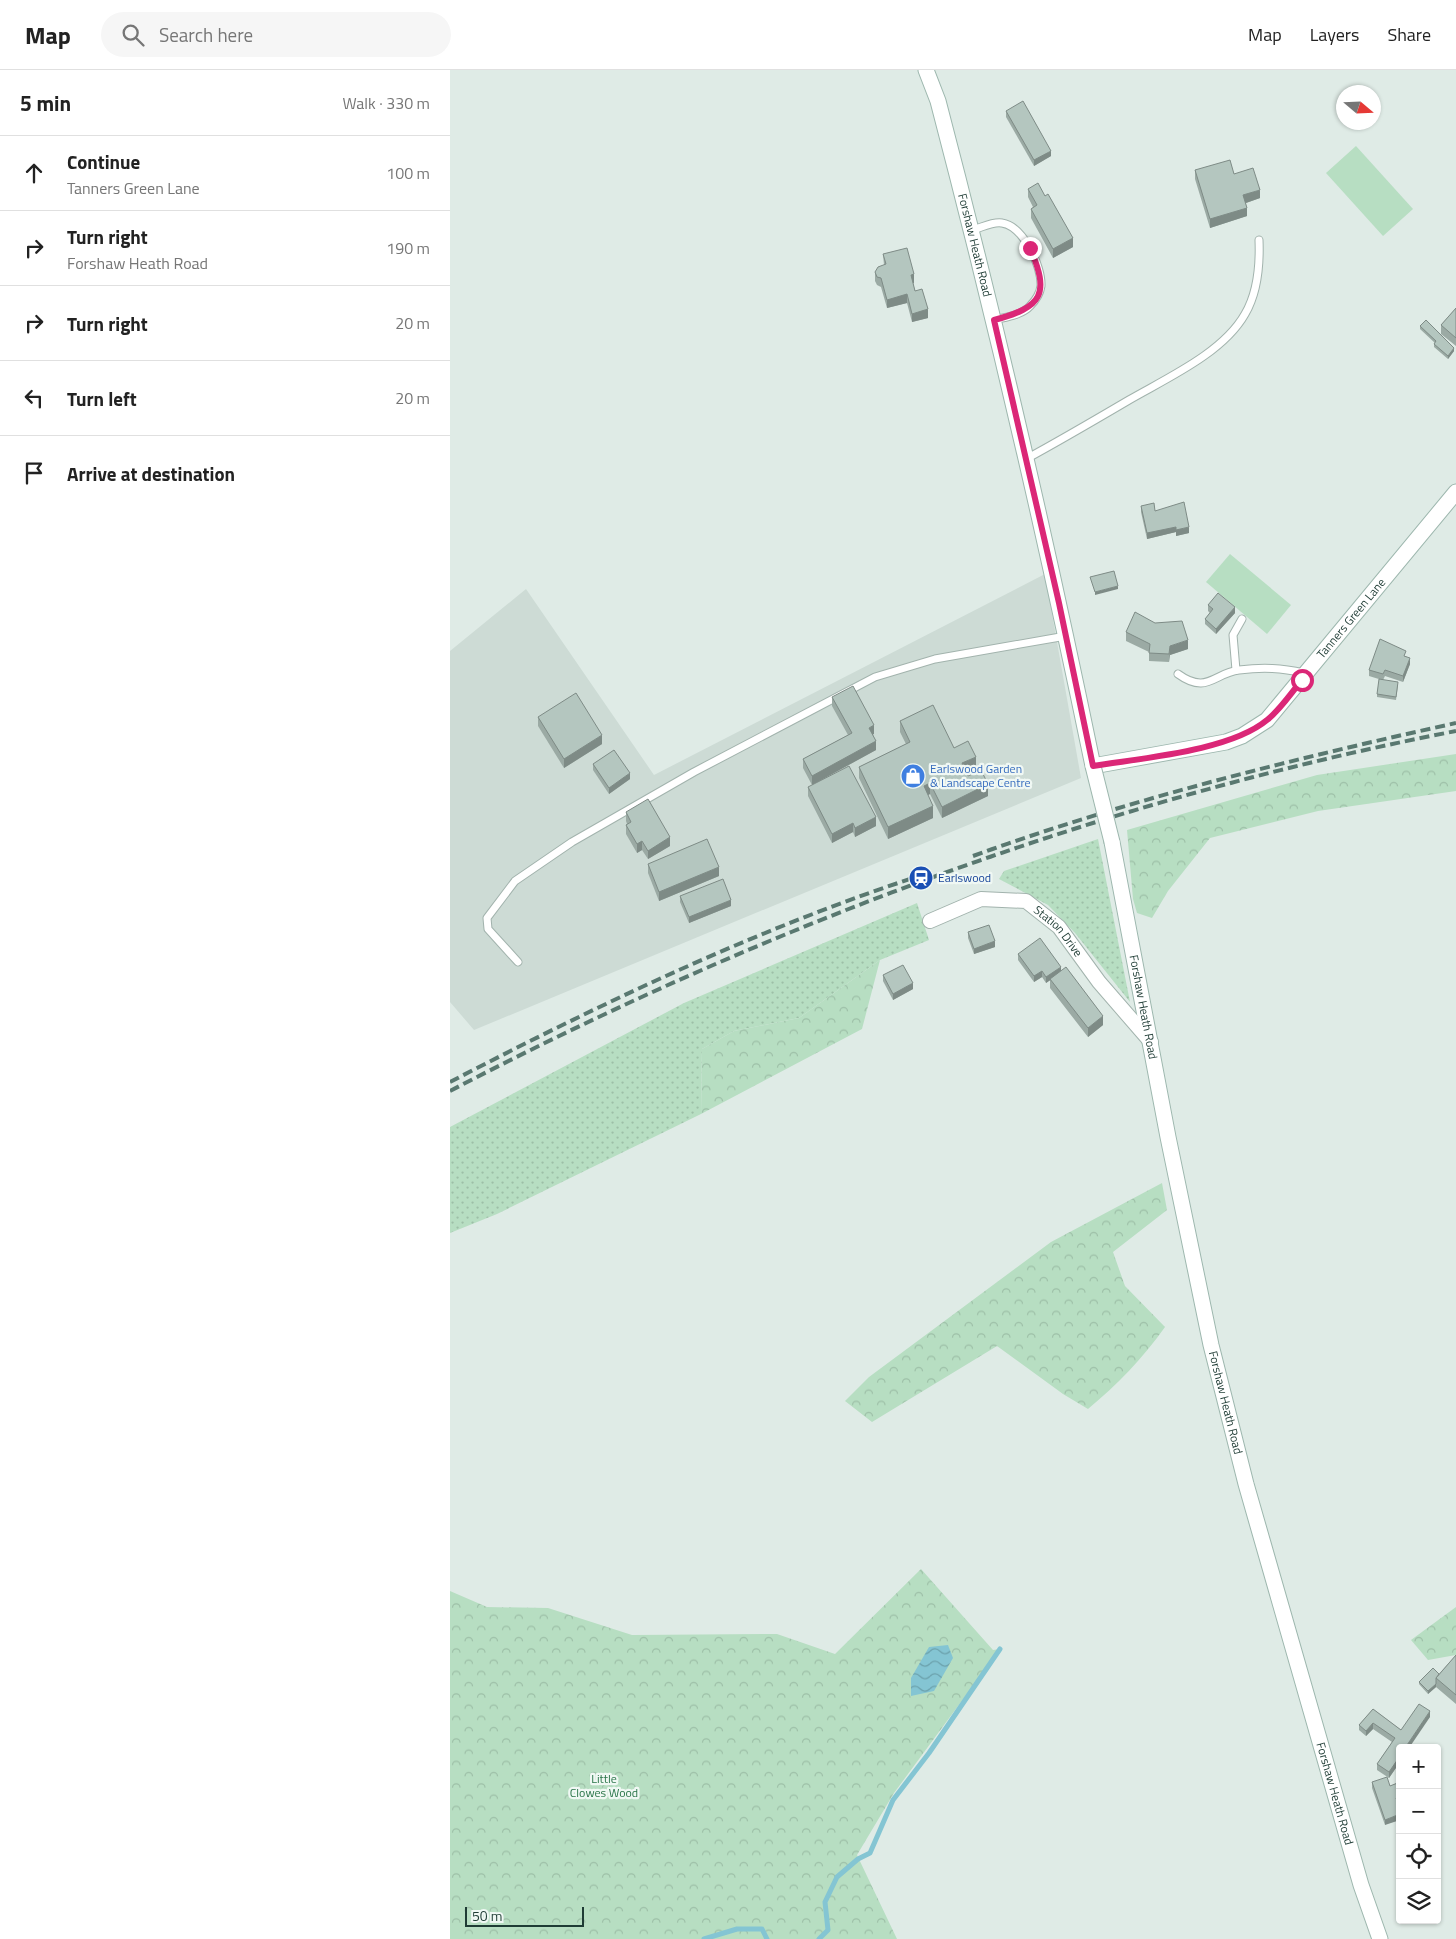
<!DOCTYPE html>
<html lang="en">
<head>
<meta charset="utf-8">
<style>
	:root { --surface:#fff; --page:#f6f6f6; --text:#222; --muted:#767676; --line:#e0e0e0 }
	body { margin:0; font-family:"Titillium Web",sans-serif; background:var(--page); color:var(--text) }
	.controls { position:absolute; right:15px; bottom:15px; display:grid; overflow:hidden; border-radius:5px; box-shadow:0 1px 4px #0004 }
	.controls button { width:45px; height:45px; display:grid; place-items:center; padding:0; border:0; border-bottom:1px solid var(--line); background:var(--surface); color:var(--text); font:25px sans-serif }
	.compass { position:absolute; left:886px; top:15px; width:45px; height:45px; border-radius:50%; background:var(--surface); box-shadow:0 1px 4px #0004; rotate:109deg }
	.scale { position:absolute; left:15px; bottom:12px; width:119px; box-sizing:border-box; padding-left:5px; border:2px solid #1f3c35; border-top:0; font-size:14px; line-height:18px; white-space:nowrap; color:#1f3c35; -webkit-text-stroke:4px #f0f8f4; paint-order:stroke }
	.stop { position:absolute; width:15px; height:15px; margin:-11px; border:4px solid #db2777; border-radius:50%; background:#fff }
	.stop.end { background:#db2777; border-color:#fff; box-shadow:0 1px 5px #0008 }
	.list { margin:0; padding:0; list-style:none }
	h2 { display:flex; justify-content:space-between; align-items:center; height:65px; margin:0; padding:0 20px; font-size:21px }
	h2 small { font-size:16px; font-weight:400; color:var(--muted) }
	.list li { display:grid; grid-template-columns:32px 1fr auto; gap:15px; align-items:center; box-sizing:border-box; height:75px; padding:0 20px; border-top:1px solid var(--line) }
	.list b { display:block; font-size:19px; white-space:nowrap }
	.list p { margin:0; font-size:16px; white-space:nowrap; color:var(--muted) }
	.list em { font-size:16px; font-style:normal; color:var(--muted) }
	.icon { flex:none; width:28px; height:28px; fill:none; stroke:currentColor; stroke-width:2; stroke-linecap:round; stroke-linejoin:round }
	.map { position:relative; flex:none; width:1006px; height:1869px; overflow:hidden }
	header { display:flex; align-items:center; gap:30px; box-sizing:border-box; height:70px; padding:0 25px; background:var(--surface); border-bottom:1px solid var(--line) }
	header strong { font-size:24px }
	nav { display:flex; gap:28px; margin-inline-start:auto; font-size:18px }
	.search { width:350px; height:45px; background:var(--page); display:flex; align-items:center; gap:12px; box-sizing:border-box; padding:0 18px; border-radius:28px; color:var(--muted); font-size:19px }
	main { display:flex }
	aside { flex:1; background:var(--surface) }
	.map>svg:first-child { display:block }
</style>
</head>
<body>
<header>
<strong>Map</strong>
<div class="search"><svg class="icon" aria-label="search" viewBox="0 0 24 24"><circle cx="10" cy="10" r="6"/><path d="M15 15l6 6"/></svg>Search here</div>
<nav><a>Map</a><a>Layers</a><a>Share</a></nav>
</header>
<main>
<aside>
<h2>5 min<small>Walk · 330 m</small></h2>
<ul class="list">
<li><svg class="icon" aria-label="ahead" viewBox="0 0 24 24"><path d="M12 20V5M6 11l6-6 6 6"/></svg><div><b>Continue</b><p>Tanners Green Lane</p></div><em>100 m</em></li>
<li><svg class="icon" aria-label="right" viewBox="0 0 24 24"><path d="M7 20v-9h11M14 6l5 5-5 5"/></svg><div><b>Turn right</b><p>Forshaw Heath Road</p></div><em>190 m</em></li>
<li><svg class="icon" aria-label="right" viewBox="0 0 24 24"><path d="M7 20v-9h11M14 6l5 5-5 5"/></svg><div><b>Turn right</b></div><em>20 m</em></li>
<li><svg class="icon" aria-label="left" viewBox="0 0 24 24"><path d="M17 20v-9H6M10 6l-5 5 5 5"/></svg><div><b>Turn left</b></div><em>20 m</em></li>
<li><svg class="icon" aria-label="arrive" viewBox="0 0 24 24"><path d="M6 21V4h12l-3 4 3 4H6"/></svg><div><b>Arrive at destination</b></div></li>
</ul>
</aside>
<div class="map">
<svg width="1006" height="1869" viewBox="0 0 1006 1869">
	<defs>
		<pattern id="grass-dots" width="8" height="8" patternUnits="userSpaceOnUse" patternTransform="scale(1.25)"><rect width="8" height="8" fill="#b7dec2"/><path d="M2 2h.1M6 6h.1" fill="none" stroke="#9dbfa7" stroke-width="1.8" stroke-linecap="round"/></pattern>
		<pattern id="forest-crowns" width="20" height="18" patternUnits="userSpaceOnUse" patternTransform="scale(1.25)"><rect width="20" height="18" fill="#b7dec2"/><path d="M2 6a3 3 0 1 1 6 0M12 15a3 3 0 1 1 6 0" fill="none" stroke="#9dbfa7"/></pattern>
		<pattern id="water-waves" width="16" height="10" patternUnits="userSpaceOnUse" patternTransform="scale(1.25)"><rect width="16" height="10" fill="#84c5d3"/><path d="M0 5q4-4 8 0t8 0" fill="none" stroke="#6ba1ac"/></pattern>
	</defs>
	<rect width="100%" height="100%" fill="#dfebe6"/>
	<!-- built -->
	<path fill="#cddbd5" d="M595,504L631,708L24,960L0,932V581L76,519L204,705Z"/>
	<!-- grass -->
	<g fill="url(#grass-dots)">
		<path d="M648,769L680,932L625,863L598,835L549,809L554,801Z"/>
		<path d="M467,833L479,870L430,890L349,948L284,961L252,979L251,1044L47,1144L0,1163V1057L234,933Z"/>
	</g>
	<!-- forest -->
	<g fill="url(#forest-crowns)">
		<path d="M1006,684V721L868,741L760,768L718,821L702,848L687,843L683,829L677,760L867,705Z"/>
		<path d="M430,890L412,959L251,1044L252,979L284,961L349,948Z"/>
		<path d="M712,1113L717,1140L663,1182L675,1216L715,1257C693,1288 667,1315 638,1339L613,1324L547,1276L422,1352L395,1331L419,1307L601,1172Z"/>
		<path d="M471,1499L543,1580L550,1579L444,1723L407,1785L447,1869H0V1521L37,1537L98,1538L182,1565L327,1564L385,1584Z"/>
		<path d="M1006,1537V1585L978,1590L961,1570Z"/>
	</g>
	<!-- park -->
	<g fill="#b7dec2">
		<path d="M906,76L963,139L933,166L876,103Z"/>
		<path d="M780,484L841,535L817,564L756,512Z"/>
	</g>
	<!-- water -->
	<path fill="url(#water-waves)" d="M498,1575L503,1588L484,1621L461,1626V1608L479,1577Z"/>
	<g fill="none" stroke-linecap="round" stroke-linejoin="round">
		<!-- stream -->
		<g stroke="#84c5d3" stroke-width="5">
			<path d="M254,1869L287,1859H312L317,1869"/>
			<path d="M369,1869L378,1860L375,1832L387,1807L408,1789L420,1783L443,1730L479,1683L550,1579"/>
		</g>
		<defs>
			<g id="lane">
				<path d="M522,160C531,158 543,151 552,153C573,156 592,196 591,216C590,223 586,230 580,236C572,245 556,247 544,250"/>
				<path d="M576,389C611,370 645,350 679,330C717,308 773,283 795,244C808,222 810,195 809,170"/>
				<path d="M786,600L783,565L792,549"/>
				<path d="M728,604C757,625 764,603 789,600C814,597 831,598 854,603"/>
				<path d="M68,892L38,859L37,848L65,811L122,772L244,702L425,607L485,589L616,566"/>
			</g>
			<g id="street">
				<path id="s1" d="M480,851L531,829L576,831L609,857L649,912L701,972"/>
			</g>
			<g id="secondary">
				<path id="s2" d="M476,0L488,31C546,252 597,473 643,696L776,672L792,666L817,650L1006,422"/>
				<path id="s3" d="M662,772L718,1067L761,1275L796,1414L911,1815L930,1869"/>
			</g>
		</defs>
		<!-- lane casing -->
		<use href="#lane" stroke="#a2b3ad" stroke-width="9"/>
		<!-- street casing -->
		<use href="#street" stroke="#a2b3ad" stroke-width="16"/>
		<!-- secondary casing -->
		<use href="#secondary" stroke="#9db7ae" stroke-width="17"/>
		<!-- lane -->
		<use href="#lane" stroke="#fff" stroke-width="7"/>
		<!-- street -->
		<use href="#street" stroke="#fff" stroke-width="14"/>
		<!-- secondary -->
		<use href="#secondary" stroke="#fff" stroke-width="15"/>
		<!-- rail -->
		<g stroke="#597870" stroke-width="4" stroke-dasharray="10 5" stroke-linecap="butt">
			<path d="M523,786C680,729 843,689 1006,653"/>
			<path d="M0,1012C150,934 305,860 466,807"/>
			<path d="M0,1021C316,856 655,729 1006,661"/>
		</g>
		<defs>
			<path id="secondary-bridge" d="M643,696L662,772"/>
		</defs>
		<!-- secondary-bridge casing -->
		<use href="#secondary-bridge" stroke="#9db7ae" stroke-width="17" stroke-linecap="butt"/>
		<!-- secondary-bridge -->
		<use href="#secondary-bridge" stroke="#fff" stroke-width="15"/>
	</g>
	<!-- wall -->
	<g fill="#9baaa4">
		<path d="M556,41L601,86L584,96L556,47Z"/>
		<path d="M745,100L784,104L810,128L796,133L797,146L760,158L745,109Z"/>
		<path d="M578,119L623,177L603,188L581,148V139L583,137L578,127Z"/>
		<path d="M433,184L464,213H463L465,221L478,248L462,252L457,233L437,238L431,217L427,215L425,211V202L434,195Z"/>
		<path d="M1006,238V276L991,264V255Z"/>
		<path d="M970,256L1004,281L998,289L984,277V274L985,273L970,259Z"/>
		<path d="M691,436L705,441L739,463L726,466V462L697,469L691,442Z"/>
		<path d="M758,535L785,543L766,564L755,554V549L760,543L758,541Z"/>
		<path d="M676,562L738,579L720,585L719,592L699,591V582L676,571Z"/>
		<path d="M956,586L960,594L953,612L935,606L933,610L948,615L946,630L927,627V624L932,610L919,606V600Z"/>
		<path d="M382,627L424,664H423L426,680L362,715L353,698V689L398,665L382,636Z"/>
		<path d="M88,647L152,674L114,698L88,656Z"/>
		<path d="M450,651L504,678L526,698L516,703L518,706L538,726L492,748L480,724L478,725L483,748L438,769L409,708V697L456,674L450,662Z"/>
		<path d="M143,694L180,709L159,724L143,700Z"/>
		<path d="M358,717L426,756L405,767L403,762L382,773L358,726Z"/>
		<path d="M176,742L220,776L198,789L192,780L187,783L176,764V755L177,754L176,751Z"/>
		<path d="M198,794L269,806L209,831L198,803Z"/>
		<path d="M230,826L281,836L239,853L230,832Z"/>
		<path d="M518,862L545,877L524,884L518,868Z"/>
		<path d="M568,884L611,901L653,955L638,967L600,918V910L596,913L592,907L584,912L568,890Z"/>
		<path d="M433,905L463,919L443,930L433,911Z"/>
		<path d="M1006,1585V1634L986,1617L978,1624L969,1614V1612L989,1604Z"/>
		<path d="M923,1639L951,1660L980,1647L950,1678V1692L939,1708L927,1700V1694L942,1672L923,1659L916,1666L909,1660V1655Z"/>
		<path d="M922,1712L940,1716L950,1712V1732L948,1733L935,1755L922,1718Z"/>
	</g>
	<!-- shaded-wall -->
	<g fill="#7e8b86">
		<path d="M601,81V86L584,96V90Z"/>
		<path d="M810,120V128L793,134V125Z"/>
		<path d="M797,138V146L760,158V149Z"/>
		<path d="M623,168V177L603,188V179Z"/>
		<path d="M464,204V213L461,214V205Z"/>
		<path d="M457,224V233L437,238V230Z"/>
		<path d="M478,239V248L462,252V244Z"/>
		<path d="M1004,278V281L998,289V286Z"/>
		<path d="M726,457V462L697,469V463Z"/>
		<path d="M739,457V463L726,466V460Z"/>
		<path d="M668,516V519L645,525V522Z"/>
		<path d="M785,537V543L766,564V559Z"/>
		<path d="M738,570V579L720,585L719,592L720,576Z"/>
		<path d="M960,588V594L953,612V606Z"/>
		<path d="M424,655V664L419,666V658Z"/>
		<path d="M152,665V674L114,698V689Z"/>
		<path d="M426,671V680L362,715V706Z"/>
		<path d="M526,687V698L512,705V693Z"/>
		<path d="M180,703V709L159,724V718Z"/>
		<path d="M480,713V724L474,727V716Z"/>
		<path d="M538,714V726L492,748V737Z"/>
		<path d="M483,736V748L438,769V757Z"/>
		<path d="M426,747V756L405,767V758Z"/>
		<path d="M403,753V762L382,773V764Z"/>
		<path d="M220,767V776L198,789V781Z"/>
		<path d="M192,771V780L187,783V774Z"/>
		<path d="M269,797V806L209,831V822Z"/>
		<path d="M281,830V836L239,853V847Z"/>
		<path d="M545,871V877L524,884V879Z"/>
		<path d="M611,897V903L596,913V907Z"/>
		<path d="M592,901V907L584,912V906Z"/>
		<path d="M463,913V919L443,930V924Z"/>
		<path d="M653,946V955L638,967V958Z"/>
		<path d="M986,1614V1617L978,1624V1621Z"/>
		<path d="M980,1641V1647L959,1678H955Z"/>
		<path d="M923,1653V1659L916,1666V1661Z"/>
		<path d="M950,1686V1692L939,1708V1702Z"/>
		<path d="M950,1727V1732L946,1734V1728Z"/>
		<path d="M950,1744V1750L935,1755V1750Z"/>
	</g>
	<!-- building -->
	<g fill="#b4c6bf" stroke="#7e8b86">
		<path d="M573,31L601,81L584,90L556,41Z"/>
		<path d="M780,90L784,104L803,98L810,120L793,125L797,138L760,149L745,100Z"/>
		<path d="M588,113L595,126L598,124L623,168L603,179L581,139L587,135L578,119Z"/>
		<path d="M457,178L464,204L461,205L465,221L472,219L478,239L462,244L457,224L437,230L431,208L427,207L425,202L428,197L436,194L433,184Z"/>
		<path d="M1006,238V268L991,255Z"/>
		<path d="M976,250L1004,278L998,286L984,274L986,271L970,256Z"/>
		<path d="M734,432L739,457L726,460V457L697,463L691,436L704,433L705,441Z"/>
		<path d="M664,501L668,516L645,522L640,507Z"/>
		<path d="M768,523L785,537L766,559L755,549L763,539L758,535Z"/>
		<path d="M685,542L705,553L732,551L738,570L720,576L719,584L699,583L700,574L676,562Z"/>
		<path d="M930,569L956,581L954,586L960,588L953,606L935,600L933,604L919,600Z"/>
		<path d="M929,609L948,612L946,627L927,624Z"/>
		<path d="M403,616L424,655L419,658L426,671L362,706L353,689L402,663L382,627Z"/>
		<path d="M126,623L152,665L114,689L88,647Z"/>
		<path d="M483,635L504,678L518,671L526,687L512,693L518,706L531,700L538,714L492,737L480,713L474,716L483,736L438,757L409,697L460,672L450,651Z"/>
		<path d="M164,680L180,703L159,718L143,694Z"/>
		<path d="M399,696L426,747L405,758L403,753L382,764L358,717Z"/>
		<path d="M198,729L220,767L198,781L192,771L187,774L176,755L181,752L176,742Z"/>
		<path d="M257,769L269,797L209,822L198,794Z"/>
		<path d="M273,809L281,830L239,847L230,826Z"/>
		<path d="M539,855L545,871L524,879L518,862Z"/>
		<path d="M590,868L611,897L596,907L592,901L584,906L568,884Z"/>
		<path d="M453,895L463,913L443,924L433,905Z"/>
		<path d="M616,897L653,946L638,958L600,909Z"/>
		<path d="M1006,1585V1625L986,1608Z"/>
		<path d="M983,1598L989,1604L986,1608V1614L978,1621L969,1612Z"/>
		<path d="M969,1634L980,1641L955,1678H950V1686L939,1702L927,1694L945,1668L923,1653L916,1661L909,1655L923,1639L951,1660Z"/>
		<path d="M937,1707L940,1716L950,1712V1727L946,1728L950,1738V1744L935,1750L922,1712Z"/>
	</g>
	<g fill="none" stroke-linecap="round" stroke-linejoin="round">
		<!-- route -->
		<path stroke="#db2777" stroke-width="6" d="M580,178C600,224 593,237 544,250L609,533L643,696C691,688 780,681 817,650C831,639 841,623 852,610"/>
	</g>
	<!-- icons -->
	<defs>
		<symbol id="shop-disc" viewBox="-11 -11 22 22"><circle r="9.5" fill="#3f7fe0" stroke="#f0f8f4"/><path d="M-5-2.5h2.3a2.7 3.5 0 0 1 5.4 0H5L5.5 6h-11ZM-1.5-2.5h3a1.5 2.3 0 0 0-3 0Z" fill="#fff"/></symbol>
		<symbol id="station-disc" viewBox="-11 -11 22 22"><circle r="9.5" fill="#1a4fb4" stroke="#f0f8f4"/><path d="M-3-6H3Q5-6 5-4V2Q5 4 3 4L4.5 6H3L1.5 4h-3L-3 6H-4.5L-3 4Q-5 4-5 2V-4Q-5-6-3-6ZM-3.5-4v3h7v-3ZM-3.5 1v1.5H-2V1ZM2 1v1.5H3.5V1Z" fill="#fff"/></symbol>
	</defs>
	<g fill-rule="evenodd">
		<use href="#shop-disc" x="449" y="692" width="28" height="28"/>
		<use href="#station-disc" x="457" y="794" width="28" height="28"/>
	</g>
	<g text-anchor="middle" stroke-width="4.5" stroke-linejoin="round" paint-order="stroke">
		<!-- street labels -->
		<g font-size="12" fill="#1f3c35" stroke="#f0f8f4">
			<text dy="4" stroke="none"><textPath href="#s2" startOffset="182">Forshaw Heath Road</textPath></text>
			<text dy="4" stroke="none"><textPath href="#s2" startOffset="1030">Tanners Green Lane</textPath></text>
			<text dy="4" stroke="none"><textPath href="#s1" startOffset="145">Station Drive</textPath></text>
			<text dy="4" stroke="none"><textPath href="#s3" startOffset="168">Forshaw Heath Road</textPath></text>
			<text dy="4" stroke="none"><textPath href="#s3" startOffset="572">Forshaw Heath Road</textPath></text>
			<text dy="4" stroke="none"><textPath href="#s3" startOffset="978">Forshaw Heath Road</textPath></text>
		</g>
		<!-- shop labels -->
		<g font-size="12" fill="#366cbe" stroke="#f0f8f4" text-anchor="start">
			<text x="480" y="703">Earlswood Garden<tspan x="480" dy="14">&amp; Landscape Centre</tspan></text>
		</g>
		<!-- transit labels -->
		<g font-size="12" fill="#164399" stroke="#f0f8f4" text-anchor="start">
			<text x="488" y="812">Earlswood</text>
		</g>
		<!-- park labels -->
		<g font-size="12" fill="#287447" stroke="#f0f8f4">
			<text x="154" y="1713">Little<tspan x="154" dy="14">Clowes Wood</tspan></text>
		</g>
	</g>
</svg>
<div class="controls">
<button>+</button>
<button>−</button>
<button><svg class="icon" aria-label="locate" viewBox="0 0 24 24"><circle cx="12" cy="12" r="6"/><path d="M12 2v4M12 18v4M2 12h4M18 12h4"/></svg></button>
<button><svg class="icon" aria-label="layers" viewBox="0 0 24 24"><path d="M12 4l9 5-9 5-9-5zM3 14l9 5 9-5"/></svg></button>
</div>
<svg class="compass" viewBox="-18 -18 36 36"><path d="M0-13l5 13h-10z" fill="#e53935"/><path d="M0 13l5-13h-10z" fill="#767676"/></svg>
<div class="scale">50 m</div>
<div class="stop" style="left:852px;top:610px"></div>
<div class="stop end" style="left:580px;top:178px"></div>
</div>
</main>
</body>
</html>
